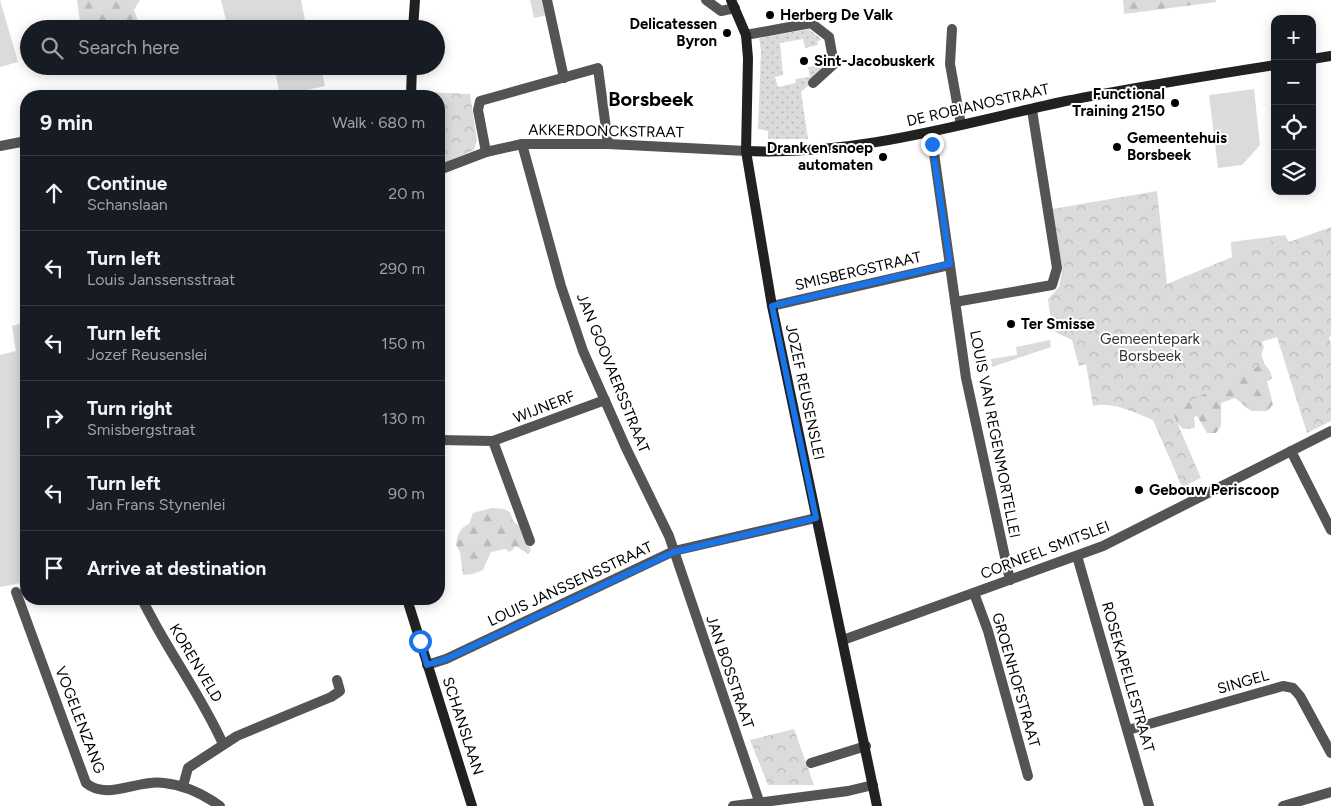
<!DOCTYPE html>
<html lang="en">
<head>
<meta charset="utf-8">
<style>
	:root { --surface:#171b24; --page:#20242c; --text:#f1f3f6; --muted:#9ea1a6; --line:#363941 }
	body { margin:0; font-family:Figtree,sans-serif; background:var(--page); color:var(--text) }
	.controls { position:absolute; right:15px; top:15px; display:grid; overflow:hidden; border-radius:10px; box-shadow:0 2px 12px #0003 }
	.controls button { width:45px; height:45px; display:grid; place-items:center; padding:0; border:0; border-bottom:1px solid var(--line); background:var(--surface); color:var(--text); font:25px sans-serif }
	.stop { position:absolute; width:15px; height:15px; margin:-11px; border:4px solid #1a73e8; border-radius:50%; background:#fff }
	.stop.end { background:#1a73e8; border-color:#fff; box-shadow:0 1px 5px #0008 }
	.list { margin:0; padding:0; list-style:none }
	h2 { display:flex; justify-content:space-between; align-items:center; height:65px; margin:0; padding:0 20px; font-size:21px }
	h2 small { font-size:16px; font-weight:400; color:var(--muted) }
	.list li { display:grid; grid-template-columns:32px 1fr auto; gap:15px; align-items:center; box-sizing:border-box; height:75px; padding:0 20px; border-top:1px solid var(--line) }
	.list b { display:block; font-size:19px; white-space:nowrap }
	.list p { margin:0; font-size:16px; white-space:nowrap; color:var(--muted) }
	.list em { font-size:16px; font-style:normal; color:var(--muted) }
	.icon { flex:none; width:28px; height:28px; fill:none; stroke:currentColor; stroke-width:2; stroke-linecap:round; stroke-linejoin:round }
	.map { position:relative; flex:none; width:1331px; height:806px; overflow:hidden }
	.search { position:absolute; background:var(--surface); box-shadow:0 2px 12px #0003; left:20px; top:20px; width:425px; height:55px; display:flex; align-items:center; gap:12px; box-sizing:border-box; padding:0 18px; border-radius:28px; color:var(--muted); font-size:19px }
	.panel { position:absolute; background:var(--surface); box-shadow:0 2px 12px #0003; left:20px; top:90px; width:425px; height:515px; border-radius:20px }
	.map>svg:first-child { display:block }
</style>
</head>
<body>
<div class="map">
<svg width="1331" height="806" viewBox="0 0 1331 806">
	<defs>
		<pattern id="forest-firs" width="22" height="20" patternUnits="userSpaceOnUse" patternTransform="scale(1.25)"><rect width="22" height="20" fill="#dbdbdb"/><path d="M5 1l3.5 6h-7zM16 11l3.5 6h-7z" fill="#bababa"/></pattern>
		<pattern id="park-crowns" width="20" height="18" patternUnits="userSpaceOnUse" patternTransform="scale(1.25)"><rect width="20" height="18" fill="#dbdbdb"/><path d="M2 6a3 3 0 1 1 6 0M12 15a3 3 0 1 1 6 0" fill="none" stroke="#bababa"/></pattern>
		<pattern id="garden-dots" width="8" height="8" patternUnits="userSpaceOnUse" patternTransform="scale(1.25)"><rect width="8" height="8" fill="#dbdbdb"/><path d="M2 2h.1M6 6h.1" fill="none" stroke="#bababa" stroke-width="1.8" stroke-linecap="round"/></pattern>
	</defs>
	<rect width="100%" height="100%" fill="#fff"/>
	<!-- grass -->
	<g fill="#dbdbdb">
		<path d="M0,0L18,62L0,67Z"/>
		<path d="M221,0H301L306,25L287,29H228Z"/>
		<path d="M530,0H543L547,15L534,18Z"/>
		<path d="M274,66H321L325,86L280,96Z"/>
		<path d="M1254,89L1260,145L1242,165L1218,168L1209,95Z"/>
		<path d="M1285,235L1232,257L1231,242Z"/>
		<path d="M26,322V582L0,587V355L16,351L12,326Z"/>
		<path d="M1050,340L1051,347L992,367L991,359L1017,355L1016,347Z"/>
	</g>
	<!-- forest -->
	<g fill="url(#forest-firs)">
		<path d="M77,0H140L134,10L141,29H85L80,22Z"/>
		<path d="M1123,0H1216V2L1124,14Z"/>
		<path d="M1331,255L1259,334L1264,347L1260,358L1270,371L1272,378L1267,382L1273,404L1268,411H1251L1235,398L1221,403V426L1216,433H1207L1197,416L1194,417L1195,428L1183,429L1167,413Z"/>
		<path d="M492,508L504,509L510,512L513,521L521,528L531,550L528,554L516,546L510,552L505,549L491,552L483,570L473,574L463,575L460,552L456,545C457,536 460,527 469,524L473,513Z"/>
	</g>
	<!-- park -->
	<g fill="url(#park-crowns)">
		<path d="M424,92L470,94L477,140L474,150L439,166V96H421Z"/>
		<path d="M1157,191L1167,284L1285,235L1289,242L1331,227V336L1329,337L1331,344V421L1307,433L1277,337L1258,343L1264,363L1172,411L1201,478L1182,487L1153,420C1134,413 1113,401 1093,406L1086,364L1079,366L1072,340L1057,333L1052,328L1048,299L1059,287L1062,271L1052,209Z"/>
		<path d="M794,729L814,785H768L750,740Z"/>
	</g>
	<!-- garden -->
	<path fill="url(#garden-dots)" d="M809,29L822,40L817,41L818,45L805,48L803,39L780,43L783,75L775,77L778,87L796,83L795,79L810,77L808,67L819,65L820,68L825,70L801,92L808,139H768V131L758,129L761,51L759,38Z"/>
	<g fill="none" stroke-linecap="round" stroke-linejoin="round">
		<!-- street -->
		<g stroke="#545454" stroke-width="10">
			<path d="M547,0L564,78"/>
			<path d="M706,0L721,11L735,8"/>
			<path d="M952,29L950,64L961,125"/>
			<path d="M746,35L811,23L829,37L834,64L813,83"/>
			<path d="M931,132L966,378L1010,580"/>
			<path d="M522,144L561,286L583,351L626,448L669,536L759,801"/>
			<path d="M0,146L26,141"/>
			<path d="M486,152L478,110L480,101L598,68L608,144"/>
			<path d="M439,170L486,152L522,144H608L746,151"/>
			<path d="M955,302L1052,285L1057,268L1032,110"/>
			<path d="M772,306L950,265"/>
			<path d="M439,440L493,441L605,400"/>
			<path d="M493,441L530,541"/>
			<path d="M1291,451L1331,530"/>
			<path d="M1077,556L1149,806"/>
			<path d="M16,592L86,783C107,801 138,779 164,783C185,785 203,794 220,806"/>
			<path d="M974,593L988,631L1028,776"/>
			<path d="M142,599C166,649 200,693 223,744"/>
			<path d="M843,640L1103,546L1331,431"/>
			<path d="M427,665L446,659L674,551L816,518"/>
			<path d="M1128,730L1283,686L1293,688L1300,696L1331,753"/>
			<path d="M811,763L866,746"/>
			<path d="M183,786L188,768L194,764L237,736L331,697L340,691L337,680"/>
			<path d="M733,806L848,791L873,785"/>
			<path d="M1283,806L1331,792"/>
		</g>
		<!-- secondary -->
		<g stroke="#212121" stroke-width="10">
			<path d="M731,0L746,35L748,58L746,151L772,306L877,806"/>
			<path d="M413,29L415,0"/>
			<path d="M1312,59L1331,56"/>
			<path d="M411,96L412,66"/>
			<path d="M746,151C856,156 960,124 1066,101C1135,87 1205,76 1275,65"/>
			<path d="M407,599L472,806"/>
		</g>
	</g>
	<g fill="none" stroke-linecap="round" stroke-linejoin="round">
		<!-- route -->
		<path stroke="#1a73e8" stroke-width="6" d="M420,641L427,665L446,659L674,552L816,518L772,306L950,264L932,144"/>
	</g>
	<!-- markers -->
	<g fill="#000" stroke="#fff" stroke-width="2">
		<circle cx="770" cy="15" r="5"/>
		<circle cx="727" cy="33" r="5"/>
		<circle cx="804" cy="61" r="5"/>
		<circle cx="1175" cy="103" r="5"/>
		<circle cx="1117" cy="147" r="5"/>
		<circle cx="883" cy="157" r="5"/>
		<circle cx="1011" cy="324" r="5"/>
		<circle cx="1139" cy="490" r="5"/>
	</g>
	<g text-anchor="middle" stroke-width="4" stroke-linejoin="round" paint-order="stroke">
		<!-- poi labels -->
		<g font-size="15" font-weight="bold" fill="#000" stroke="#fff" text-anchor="start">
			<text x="780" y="20">Herberg De Valk</text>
			<text x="717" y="29" text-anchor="end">Delicatessen<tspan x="717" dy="17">Byron</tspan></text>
			<text x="814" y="66">Sint-Jacobuskerk</text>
			<text x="1165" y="99" text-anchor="end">Functional<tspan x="1165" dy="17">Training 2150</tspan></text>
			<text x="1127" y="143">Gemeentehuis<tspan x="1127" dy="17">Borsbeek</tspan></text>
			<text x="873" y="153" text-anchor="end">Drank en snoep<tspan x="873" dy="17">automaten</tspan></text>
			<text x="1021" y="329">Ter Smisse</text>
			<text x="1149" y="495">Gebouw Periscoop</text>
		</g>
		<!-- street labels -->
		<g font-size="15" fill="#000" stroke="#fff">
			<text transform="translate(978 105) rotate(-13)" y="5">DE ROBIANOSTRAAT</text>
			<text transform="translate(606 131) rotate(1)" y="5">AKKERDONCKSTRAAT</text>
			<text transform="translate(858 271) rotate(-13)" y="5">SMISBERGSTRAAT</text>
			<text transform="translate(613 373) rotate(68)" y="5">JAN GOOVAERSSTRAAT</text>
			<text transform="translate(805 392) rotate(78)" y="5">JOZEF REUSENSLEI</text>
			<text transform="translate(544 407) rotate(-21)" y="5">WIJNERF</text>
			<text transform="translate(995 434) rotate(79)" y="5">LOUIS VAN REGENMORTELLEI</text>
			<text transform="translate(1045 550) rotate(-21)" y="5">CORNEEL SMITSLEI</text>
			<text transform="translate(570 584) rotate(-25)" y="5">LOUIS JANSSENSSTRAAT</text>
			<text transform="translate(196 663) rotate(59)" y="5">KORENVELD</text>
			<text transform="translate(730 672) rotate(71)" y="5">JAN BOSSTRAAT</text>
			<text transform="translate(1128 677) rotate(74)" y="5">ROSEKAPELLESTRAAT</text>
			<text transform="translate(1016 680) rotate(74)" y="5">GROENHOFSTRAAT</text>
			<text transform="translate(1243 682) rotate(-16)" y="5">SINGEL</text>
			<text transform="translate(80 720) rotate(69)" y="5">VOGELENZANG</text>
			<text transform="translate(463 726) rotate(72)" y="5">SCHANSLAAN</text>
		</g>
		<!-- park labels -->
		<g font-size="15" fill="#323232" stroke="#fff">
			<text x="1150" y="344">Gemeentepark<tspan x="1150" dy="17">Borsbeek</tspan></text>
		</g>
		<!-- district labels -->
		<g font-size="20" font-weight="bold" fill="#000" stroke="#fff">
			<text x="651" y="106">Borsbeek</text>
		</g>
	</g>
</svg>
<div class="controls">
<button>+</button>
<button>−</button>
<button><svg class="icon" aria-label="locate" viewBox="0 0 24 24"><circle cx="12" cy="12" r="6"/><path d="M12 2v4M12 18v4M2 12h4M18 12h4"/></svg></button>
<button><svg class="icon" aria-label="layers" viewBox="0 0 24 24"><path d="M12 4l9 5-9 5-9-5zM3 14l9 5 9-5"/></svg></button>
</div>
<div class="stop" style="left:420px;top:641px"></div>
<div class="stop end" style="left:932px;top:144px"></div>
<div class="search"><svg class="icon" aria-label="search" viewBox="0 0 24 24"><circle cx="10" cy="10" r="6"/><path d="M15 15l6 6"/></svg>Search here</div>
<section class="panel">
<h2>9 min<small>Walk · 680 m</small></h2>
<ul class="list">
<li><svg class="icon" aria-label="ahead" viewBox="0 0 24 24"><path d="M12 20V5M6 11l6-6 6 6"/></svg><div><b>Continue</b><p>Schanslaan</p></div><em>20 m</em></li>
<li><svg class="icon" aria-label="left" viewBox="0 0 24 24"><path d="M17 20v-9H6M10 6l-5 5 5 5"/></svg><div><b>Turn left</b><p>Louis Janssensstraat</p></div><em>290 m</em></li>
<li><svg class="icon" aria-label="left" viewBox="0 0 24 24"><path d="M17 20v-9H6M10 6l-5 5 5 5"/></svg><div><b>Turn left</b><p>Jozef Reusenslei</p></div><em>150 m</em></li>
<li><svg class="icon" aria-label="right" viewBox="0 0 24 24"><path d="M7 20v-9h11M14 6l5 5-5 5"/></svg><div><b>Turn right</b><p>Smisbergstraat</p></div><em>130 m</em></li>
<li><svg class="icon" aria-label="left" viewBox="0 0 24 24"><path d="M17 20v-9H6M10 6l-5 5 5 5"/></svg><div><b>Turn left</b><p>Jan Frans Stynenlei</p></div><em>90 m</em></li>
<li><svg class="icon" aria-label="arrive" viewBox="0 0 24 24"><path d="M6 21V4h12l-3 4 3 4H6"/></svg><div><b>Arrive at destination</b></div></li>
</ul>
</section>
</div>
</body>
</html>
